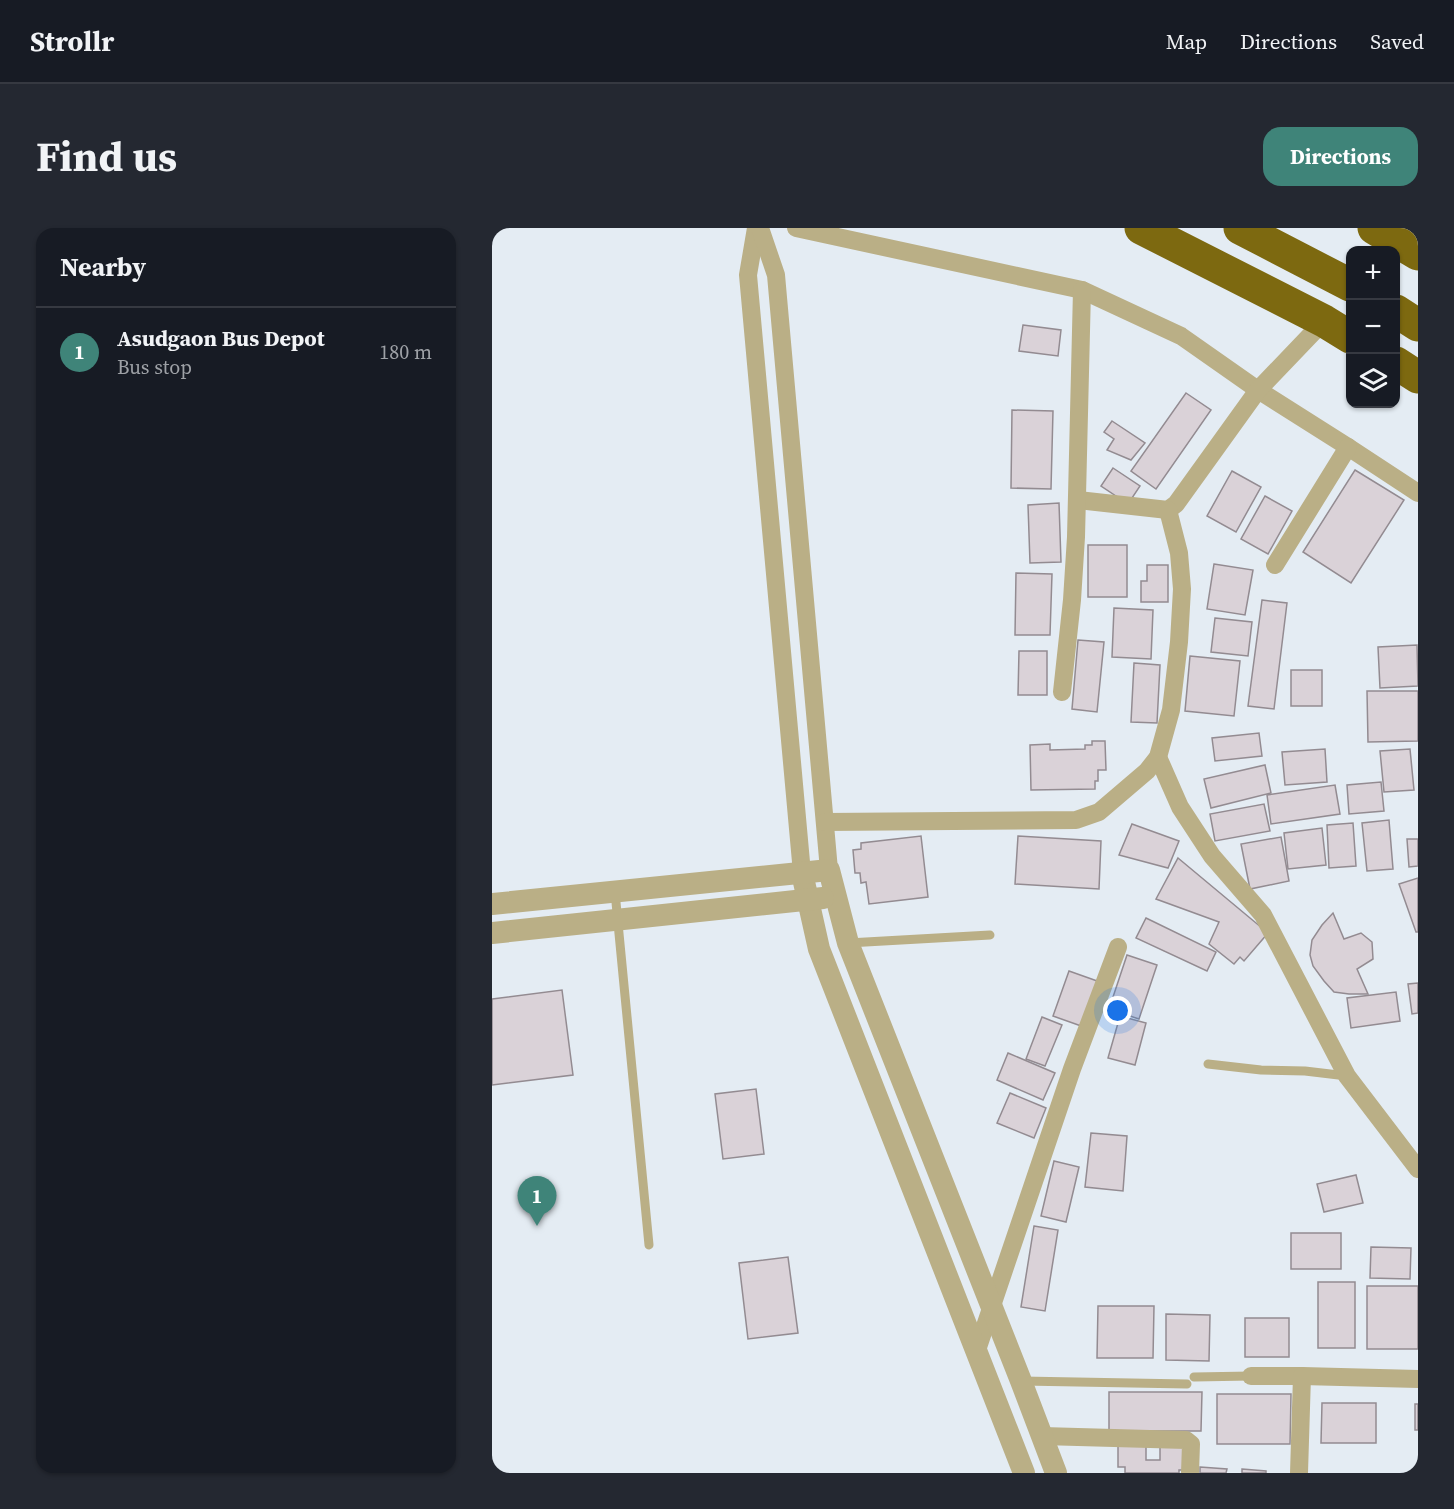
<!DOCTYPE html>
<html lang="en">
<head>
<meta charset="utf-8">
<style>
	:root { --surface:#171b24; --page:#242831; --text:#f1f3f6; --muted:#9ea1a6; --line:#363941; --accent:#3f8479 }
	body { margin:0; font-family:"Source Serif 4",serif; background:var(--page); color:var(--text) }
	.controls { position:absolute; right:18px; top:18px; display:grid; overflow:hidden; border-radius:12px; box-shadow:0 2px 4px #0004 }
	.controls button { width:54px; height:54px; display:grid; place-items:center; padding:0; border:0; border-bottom:2px solid var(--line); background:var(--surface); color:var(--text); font:30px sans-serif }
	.you { position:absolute; left:626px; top:783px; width:21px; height:21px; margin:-15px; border:4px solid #fff; border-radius:50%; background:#1a73e8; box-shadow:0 0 0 9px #1a73e833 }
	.badge { display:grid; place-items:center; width:39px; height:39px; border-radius:50%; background:var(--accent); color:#fff; font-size:20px; font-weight:700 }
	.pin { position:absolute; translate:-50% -50px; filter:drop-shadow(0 2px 3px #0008) }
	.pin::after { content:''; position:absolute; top:32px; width:21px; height:18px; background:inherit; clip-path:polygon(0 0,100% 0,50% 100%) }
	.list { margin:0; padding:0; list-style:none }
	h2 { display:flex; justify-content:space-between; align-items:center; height:78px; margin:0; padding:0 24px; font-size:26px }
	h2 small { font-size:20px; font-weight:400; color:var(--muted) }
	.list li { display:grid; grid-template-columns:39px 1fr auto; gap:18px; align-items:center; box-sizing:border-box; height:90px; padding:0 24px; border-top:2px solid var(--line) }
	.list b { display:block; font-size:22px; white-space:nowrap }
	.list p { margin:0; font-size:20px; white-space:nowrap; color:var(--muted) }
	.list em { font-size:20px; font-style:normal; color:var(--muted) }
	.icon { flex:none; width:33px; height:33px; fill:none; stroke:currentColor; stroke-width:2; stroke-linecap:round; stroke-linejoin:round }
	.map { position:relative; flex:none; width:926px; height:1245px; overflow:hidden; border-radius:18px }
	header { display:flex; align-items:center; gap:36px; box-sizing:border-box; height:84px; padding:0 30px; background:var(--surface); border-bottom:2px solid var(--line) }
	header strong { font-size:28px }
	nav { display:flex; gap:33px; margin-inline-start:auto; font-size:21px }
	.intro { display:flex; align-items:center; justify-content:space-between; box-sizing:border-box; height:144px; padding:0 36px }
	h1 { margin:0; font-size:42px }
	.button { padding:15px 27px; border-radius:18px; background:var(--accent); color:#fff; font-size:21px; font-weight:700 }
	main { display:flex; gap:36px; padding:0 36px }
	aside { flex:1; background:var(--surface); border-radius:18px; box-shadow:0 2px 4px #0004 }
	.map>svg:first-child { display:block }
</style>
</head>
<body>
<header>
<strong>Strollr</strong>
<nav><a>Map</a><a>Directions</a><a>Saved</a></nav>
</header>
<div class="intro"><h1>Find us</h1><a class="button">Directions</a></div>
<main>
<aside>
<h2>Nearby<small></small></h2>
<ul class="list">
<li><span class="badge">1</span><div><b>Asudgaon Bus Depot</b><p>Bus stop</p></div><em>180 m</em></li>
</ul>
</aside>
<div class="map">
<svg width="926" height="1245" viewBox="0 0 926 1245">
	<rect width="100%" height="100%" fill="#e4ecf3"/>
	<!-- building -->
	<g fill="#dad2d8" stroke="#938b91" stroke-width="1.5">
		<path d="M531,97L569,102L566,128L527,123Z"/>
		<path d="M694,165L719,182L664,261L639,243Z"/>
		<path d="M520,182L561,183L559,261L519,260Z"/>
		<path d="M620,193L653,215L639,232L615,222L622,211L612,204Z"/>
		<path d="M621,240L648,258L636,276L609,258Z"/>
		<path d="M863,242L912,272L859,355L811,324Z"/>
		<path d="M740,243L769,259L744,304L715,288Z"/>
		<path d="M773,268L800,283L776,326L749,311Z"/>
		<path d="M567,275L569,334L538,335L536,277Z"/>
		<rect x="596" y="317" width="39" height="52"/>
		<path d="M722,336L761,342L753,387L715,381Z"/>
		<path d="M655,337H676V374H649V353H655Z"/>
		<path d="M524,345L560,346L558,407H523Z"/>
		<path d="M770,372L795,375L782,481L756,478Z"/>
		<path d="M622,380L661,382L659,431L620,429Z"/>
		<path d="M723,390L760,394L756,428L719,424Z"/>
		<path d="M586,412L612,414L605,484L580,481Z"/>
		<path d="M925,417L926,458L888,460L886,419Z"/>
		<path d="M527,423H555V467H526Z"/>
		<path d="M698,428L748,433L742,488L693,483Z"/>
		<path d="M642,435L668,437L665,495L639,494Z"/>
		<rect x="799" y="442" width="31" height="36"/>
		<path d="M875,463H926V513L876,514Z"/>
		<path d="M767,505L770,528L723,533L720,510Z"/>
		<path d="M600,513H613L614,542H606V553H603V561L539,562L538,517L558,516V522L593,521V517H600Z"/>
		<path d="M833,521L835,554L793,557L790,524Z"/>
		<path d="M918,521L922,562L892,564L888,523Z"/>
		<path d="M773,537L779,565L719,580L712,551Z"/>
		<path d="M889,554L892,583L857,586L855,557Z"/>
		<path d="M843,557L848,586L779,596L775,567Z"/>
		<path d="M772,576L778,603L723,613L718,586Z"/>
		<path d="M897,592L901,641L875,643L870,595Z"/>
		<path d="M861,595L864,638L837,640L835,597Z"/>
		<path d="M640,596L687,613L676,640L627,627Z"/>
		<path d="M830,600L834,637L796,641L792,605Z"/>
		<path d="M429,608L436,669L377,676L374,654L369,655L368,645H363L361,622L369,621V615Z"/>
		<path d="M526,608L609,613L607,661L523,656Z"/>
		<path d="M789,609L797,653L758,661L749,616Z"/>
		<path d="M915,611H926V638L917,639Z"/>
		<path d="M686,630L776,705L752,733L748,729L742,736L717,716L727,694L664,671Z"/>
		<path d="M926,650V704H924L907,656Z"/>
		<path d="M841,685L852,711L869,705L880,714L881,731L865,741L876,766H857L842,764L832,753L821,738L818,727L820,712L830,697Z"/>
		<path d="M654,690L724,724L715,743L644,710Z"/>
		<path d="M635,727L665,737L647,791L617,781Z"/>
		<path d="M577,743L608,754L592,799L561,788Z"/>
		<path d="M926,755V785L920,786L916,756Z"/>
		<path d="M70,762L81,847L0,857V771Z"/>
		<path d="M904,764L908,793L859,800L855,770Z"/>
		<path d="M628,788L654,795L643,837L616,830Z"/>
		<path d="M550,789L570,797L553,838L534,831Z"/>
		<path d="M516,825L563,845L551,872L505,852Z"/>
		<path d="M264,861L272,926L231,931L223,866Z"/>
		<path d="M518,865L554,880L542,910L505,895Z"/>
		<path d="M599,905L635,908L631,963L593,959Z"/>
		<path d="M562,933L587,939L574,994L549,988Z"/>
		<path d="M864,947L871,975L832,984L825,956Z"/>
		<path d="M542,998L566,1002L553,1083L529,1079Z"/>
		<rect x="799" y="1005" width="50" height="36"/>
		<path d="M879,1019L919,1020L918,1051L878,1050Z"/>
		<path d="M296,1029L306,1105L256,1111L247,1035Z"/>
		<rect x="826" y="1054" width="37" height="66"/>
		<rect x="875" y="1058" width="51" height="63"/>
		<path d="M606,1078H662L661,1130H605Z"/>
		<path d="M674,1086L718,1087L717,1133L674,1132Z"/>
		<rect x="753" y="1090" width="44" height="39"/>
		<path d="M617,1164H710L709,1203H617Z"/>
		<path d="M725,1166H799L798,1216H725Z"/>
		<path d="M830,1175H884V1215H829Z"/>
		<rect x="923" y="1176" width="3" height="26"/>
		<path d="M626,1214H654V1232H668V1214H692V1242H687V1245H633V1239H626Z"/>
		<path d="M708,1239L735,1241L734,1245H708Z"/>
		<path d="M750,1241L774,1243V1245H750Z"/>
	</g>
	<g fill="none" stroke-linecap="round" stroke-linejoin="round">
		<!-- service -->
		<g stroke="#baaf86" stroke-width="9">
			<path d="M123,664L157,1017"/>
			<path d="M356,715L498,707"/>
			<path d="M716,836L769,842L813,843L855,848"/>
			<path d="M702,1149L759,1148"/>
			<path d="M530,1153L695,1156"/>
		</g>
		<!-- minor -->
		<g stroke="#baaf86" stroke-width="18">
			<path d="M264,0L256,47L310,645"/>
			<path d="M268,0L284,47L337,642"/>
			<path d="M304,0L590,62L689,108L766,162L856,219L926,265"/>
			<path d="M586,272L676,282L684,276L766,162L832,93"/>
			<path d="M783,337L856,219"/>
			<path d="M570,464L580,372L584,309L590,62"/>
			<path d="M666,529L688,579L720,628L771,687L855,848L926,941"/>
			<path d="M333,594L584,592L607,584L655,543L666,529L679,482L687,414L690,361L687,325L676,282"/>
			<path d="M485,1122L580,841L626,719"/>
			<path d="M759,1148H810"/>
			<path d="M550,1208L694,1212L699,1216L698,1245"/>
			<path d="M807,1245L810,1148L926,1151"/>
		</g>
		<!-- tertiary -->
		<g stroke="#baaf86" stroke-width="22">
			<path d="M310,645L327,721L532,1245"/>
			<path d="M0,676L337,642L356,715L529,1153L564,1245"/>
			<path d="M0,705L331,670"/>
		</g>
		<!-- motorway -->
		<g stroke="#7d6910" stroke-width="33">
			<path d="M649,0L832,93L858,109"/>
			<path d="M882,0L926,26"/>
			<path d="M904,83L926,97"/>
			<path d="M904,135L926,149"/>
		</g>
		<!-- motorway-bridge -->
		<path stroke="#7d6910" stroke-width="33" d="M748,0L858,57"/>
	</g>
</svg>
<div class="controls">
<button>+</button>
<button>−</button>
<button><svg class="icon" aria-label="layers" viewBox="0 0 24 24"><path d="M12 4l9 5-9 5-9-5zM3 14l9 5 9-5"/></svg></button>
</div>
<div class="you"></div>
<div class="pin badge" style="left:45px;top:998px">1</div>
</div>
</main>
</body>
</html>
